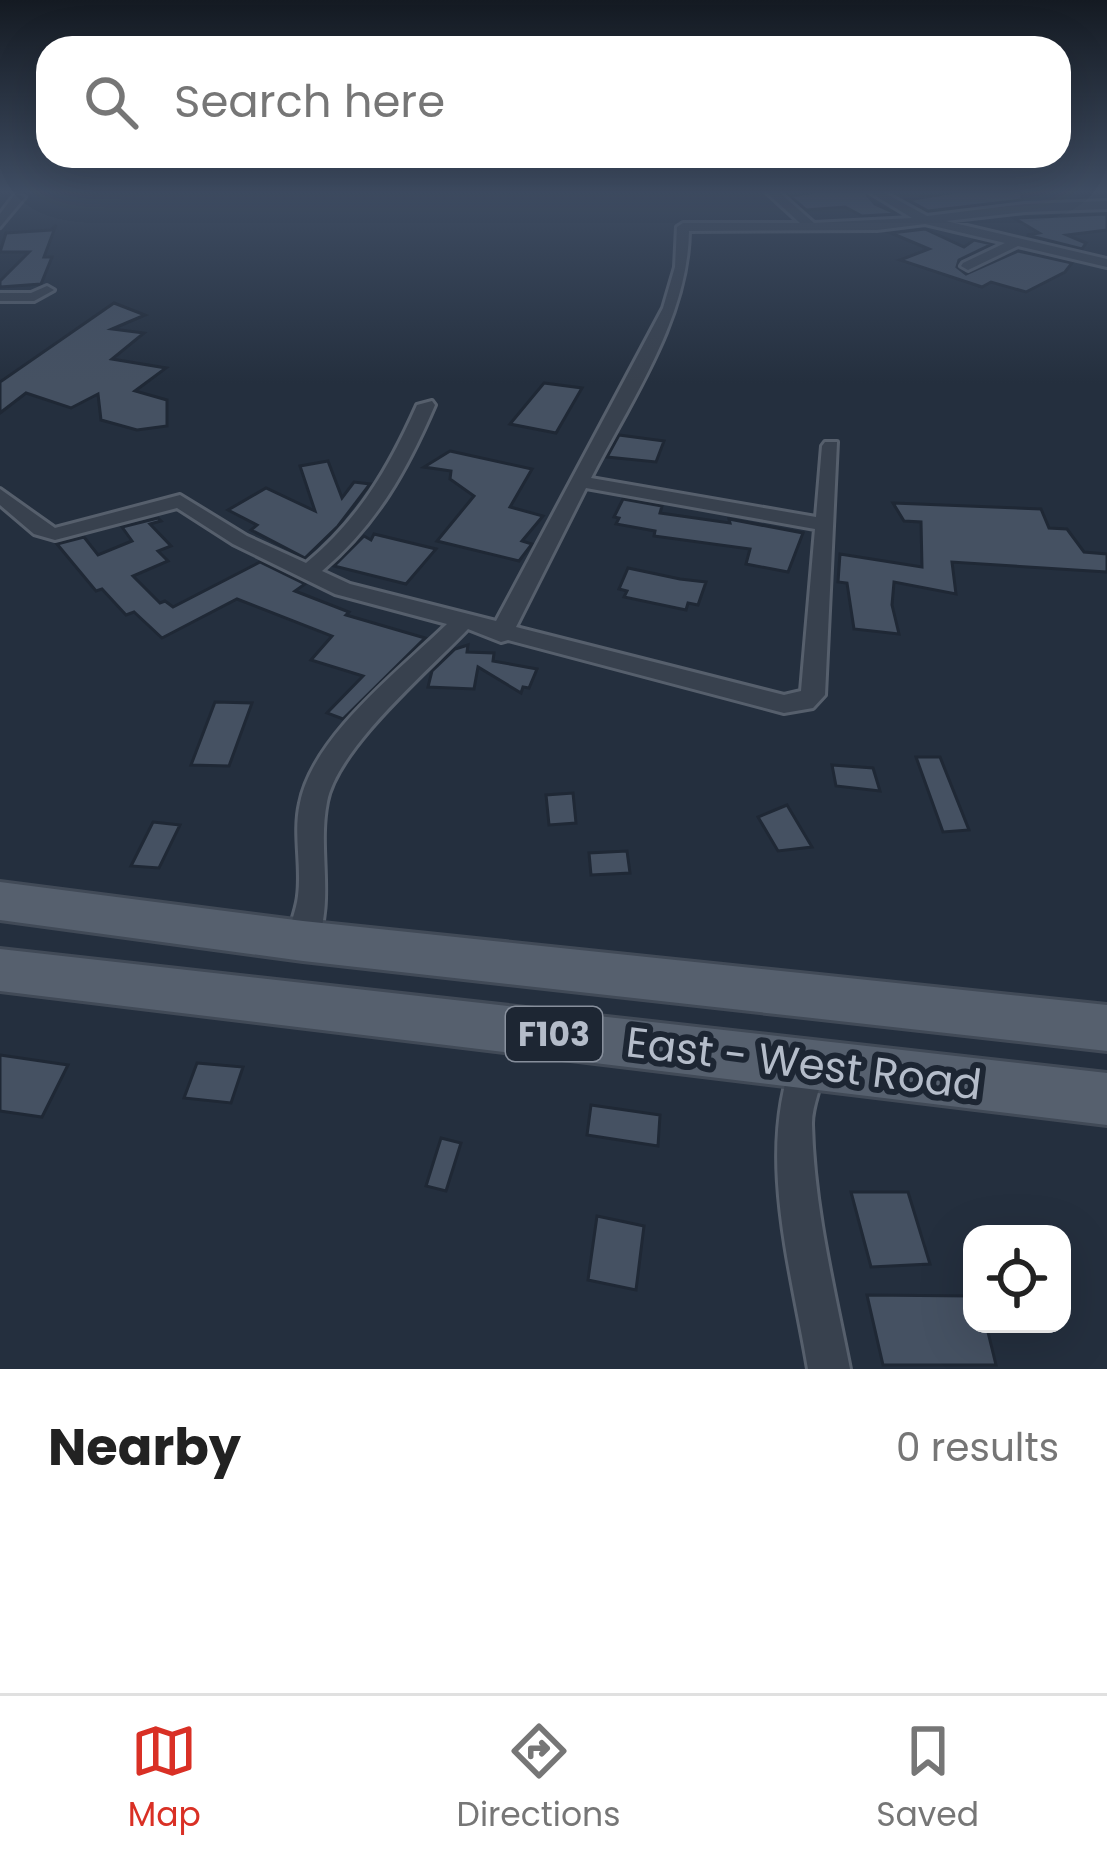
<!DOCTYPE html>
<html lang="en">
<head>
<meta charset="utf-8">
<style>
	:root { --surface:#fff; --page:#f6f6f6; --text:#222; --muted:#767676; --line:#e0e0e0; --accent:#d93025 }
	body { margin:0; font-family:Poppins,sans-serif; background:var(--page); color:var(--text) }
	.controls { position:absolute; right:36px; bottom:36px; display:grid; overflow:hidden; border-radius:24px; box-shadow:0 12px 48px #0002 }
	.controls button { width:108px; height:108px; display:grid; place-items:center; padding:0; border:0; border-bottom:3px solid var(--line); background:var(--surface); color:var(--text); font:60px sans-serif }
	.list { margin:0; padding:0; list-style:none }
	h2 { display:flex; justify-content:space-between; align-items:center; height:156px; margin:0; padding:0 48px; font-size:51px }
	h2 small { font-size:39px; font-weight:400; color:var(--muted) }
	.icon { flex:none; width:66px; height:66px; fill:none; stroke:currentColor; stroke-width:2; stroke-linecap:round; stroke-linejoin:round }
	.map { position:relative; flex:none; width:1107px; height:1369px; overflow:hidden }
	.search { position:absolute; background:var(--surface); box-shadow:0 12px 48px #0002; left:36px; right:36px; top:36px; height:132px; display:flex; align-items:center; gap:30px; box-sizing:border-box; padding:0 42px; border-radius:36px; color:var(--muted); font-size:45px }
	.sheet { height:324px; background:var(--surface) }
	nav { display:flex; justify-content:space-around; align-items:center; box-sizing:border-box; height:168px; border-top:3px solid var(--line); background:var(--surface); font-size:33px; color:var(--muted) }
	nav a { display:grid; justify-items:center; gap:6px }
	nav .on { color:var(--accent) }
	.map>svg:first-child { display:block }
</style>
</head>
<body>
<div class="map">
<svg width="1107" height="1369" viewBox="0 0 1107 1369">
	<rect width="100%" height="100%" fill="#242f3e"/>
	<!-- building -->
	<g fill="#455162" stroke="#1f2835" stroke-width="3">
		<path d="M814,192H865L875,204L897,214L862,216L845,207L806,210L790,196Z"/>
		<path d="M955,192H1022V200L928,211L908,200Z"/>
		<path d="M1107,214V230L1067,235L1086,243L1082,249L1027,235L1039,233L1014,218Z"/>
		<path d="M56,225L44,257H52L41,284L0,287V281L29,252H0L6,233L51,230Z"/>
		<path d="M925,229L964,247L974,240L992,244L959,260L957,267L966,274L1018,251L1072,263L1065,272L1026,292L991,282L982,287L900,260L929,249L891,233Z"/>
		<path d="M114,303L145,315L112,329L144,333L112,359L166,368L135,391L167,400V426L137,430L101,420L98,394L71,408L26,393L0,413V382Z"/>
		<path d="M544,383L582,388L556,433L510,424Z"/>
		<path d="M619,435L664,441L656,462L607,457Z"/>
		<path d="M450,451L532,469L510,507L543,516L522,541L532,544L519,561L437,541L474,496L450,479L451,471L424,467Z"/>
		<path d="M328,461L342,498L354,482L370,484L338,526L305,558L251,530L257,525L228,510L266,488L315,511L300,466Z"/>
		<path d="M623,499L662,506L660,513L730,523L729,519L803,533L788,572L746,564L750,549L654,536L655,531L616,524L619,518L614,517Z"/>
		<path d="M893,503L1041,509L1049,528L1067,529L1084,552L1107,554V572L952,562L956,594L894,582L892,605L899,634L854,629L847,583L838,582L840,554L922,567L921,522L904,521Z"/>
		<path d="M158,518L161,521L150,524L171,546L158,551L168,561L133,576L160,603L165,601L173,607L260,562L305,584L295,591L349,612L346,615L425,638L343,719L327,713L363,676L311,660L332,636L237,599L162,638L134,612L126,615L102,589L96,591L57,544L84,537L98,555L132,541L122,527Z"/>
		<path d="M374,534L436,549L406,584L334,566L364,536L371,540Z"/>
		<path d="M628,568L680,579L706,582L698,605L688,603L686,610L624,597L627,591L619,589Z"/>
		<path d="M468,645L467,652L494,653L493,661L537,669L529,688L523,687L521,693L478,667L474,689L428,687L432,671L455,649Z"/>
		<path d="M215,702L252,703L229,766L191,765Z"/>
		<path d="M916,757H940L969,830L943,832Z"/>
		<path d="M832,765L873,768L880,791L836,786Z"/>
		<path d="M573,793L576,823L549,825L546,795Z"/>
		<path d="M787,805L812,847L778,851L758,817Z"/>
		<path d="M153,822L180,825L159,868L131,866Z"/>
		<path d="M627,851L630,873L591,875L589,853Z"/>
		<path d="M0,1055L68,1065L42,1117L0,1111Z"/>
		<path d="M197,1063L243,1067L231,1103L184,1098Z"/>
		<path d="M591,1105L660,1115L658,1146L587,1135Z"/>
		<path d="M441,1138L461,1143L446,1191L426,1186Z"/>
		<path d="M851,1192H908L930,1264L871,1267Z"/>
		<path d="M597,1216L644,1226L636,1290L588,1280Z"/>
		<path d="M867,1295L972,1296V1324H986L996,1365H883Z"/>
	</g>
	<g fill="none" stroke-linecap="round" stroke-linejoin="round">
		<defs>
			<g id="street">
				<path d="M766,192H779L814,223L912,218L869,192H883L927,216L1025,204L1107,201V209L1025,212L946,221L1107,259V267L1018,246L968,270L961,266L963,263L1005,243L925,224L877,230L689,231C688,319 631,400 591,478L816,517L822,446L825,442H837L825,695L813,708L784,713L508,640L501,642L468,629C429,670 337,748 327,802C317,852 336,902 314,951L303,955L292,951C284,933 296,915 298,896C302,866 293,833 300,803C313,736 400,670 447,624L335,594L233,544L177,508L55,540L34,534L0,505V489L55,528L180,495L247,536L306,563C359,519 389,468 417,405L432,401L435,405C407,470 377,524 322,571L350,584L496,621L663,308L675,267L677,227L683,223H800ZM586,488L815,529L801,691L784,695L516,627Z"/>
				<path d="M15,194L25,197L0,227V214Z"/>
				<path d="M47,286L54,290L34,301H0V293H31Z"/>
				<path d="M808,1046L820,1051C830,1075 811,1100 812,1125C814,1207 834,1288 850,1369H808C791,1267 755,1150 796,1051Z"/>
			</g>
			<g id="primary">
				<path d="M0,882L303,921L1107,1005V1051L303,961L0,920Z"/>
				<path d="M0,949L1107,1073V1125L0,991Z"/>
			</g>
		</defs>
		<!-- street casing -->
		<use href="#street" stroke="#565f6c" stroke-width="6"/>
		<!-- primary casing -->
		<use href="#primary" stroke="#414a57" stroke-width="6"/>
		<!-- street -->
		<use href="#street" fill="#38414e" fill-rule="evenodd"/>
		<!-- primary -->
		<use href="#primary" fill="#56606e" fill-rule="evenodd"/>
	</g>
	<!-- sky -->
	<linearGradient id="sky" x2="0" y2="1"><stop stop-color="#141a22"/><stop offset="0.5" stop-color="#3f4d63"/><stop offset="1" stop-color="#3f4d63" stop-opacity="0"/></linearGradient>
	<rect width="1107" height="383" fill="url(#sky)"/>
	<g text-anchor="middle" stroke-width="12" stroke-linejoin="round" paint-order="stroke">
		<!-- shield labels -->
		<rect fill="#1d2633" stroke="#878f9c" stroke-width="3" x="506" y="1007" width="96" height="54" rx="9"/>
		<g font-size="33" font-weight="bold" fill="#b4bcc9">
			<text x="554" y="1046">F103</text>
		</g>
		<!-- near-street labels -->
		<g font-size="42" fill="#b4bcc9" stroke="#1d2633">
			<text transform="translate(804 1063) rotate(7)" y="15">East - West Road</text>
		</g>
	</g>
</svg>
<div class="controls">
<button><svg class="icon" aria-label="locate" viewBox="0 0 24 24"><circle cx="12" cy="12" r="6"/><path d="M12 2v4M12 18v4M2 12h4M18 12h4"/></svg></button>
</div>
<div class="search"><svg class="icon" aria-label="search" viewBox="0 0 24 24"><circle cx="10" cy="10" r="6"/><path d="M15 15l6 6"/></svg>Search here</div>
</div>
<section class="sheet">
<h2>Nearby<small>0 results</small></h2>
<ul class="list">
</ul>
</section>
<nav>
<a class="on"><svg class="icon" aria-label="map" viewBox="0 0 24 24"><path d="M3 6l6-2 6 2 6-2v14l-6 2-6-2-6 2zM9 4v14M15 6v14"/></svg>Map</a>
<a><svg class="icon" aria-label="directions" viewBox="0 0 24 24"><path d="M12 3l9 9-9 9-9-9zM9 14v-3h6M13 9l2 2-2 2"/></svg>Directions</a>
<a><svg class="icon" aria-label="saved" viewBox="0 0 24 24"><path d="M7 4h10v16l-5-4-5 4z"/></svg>Saved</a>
</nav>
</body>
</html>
